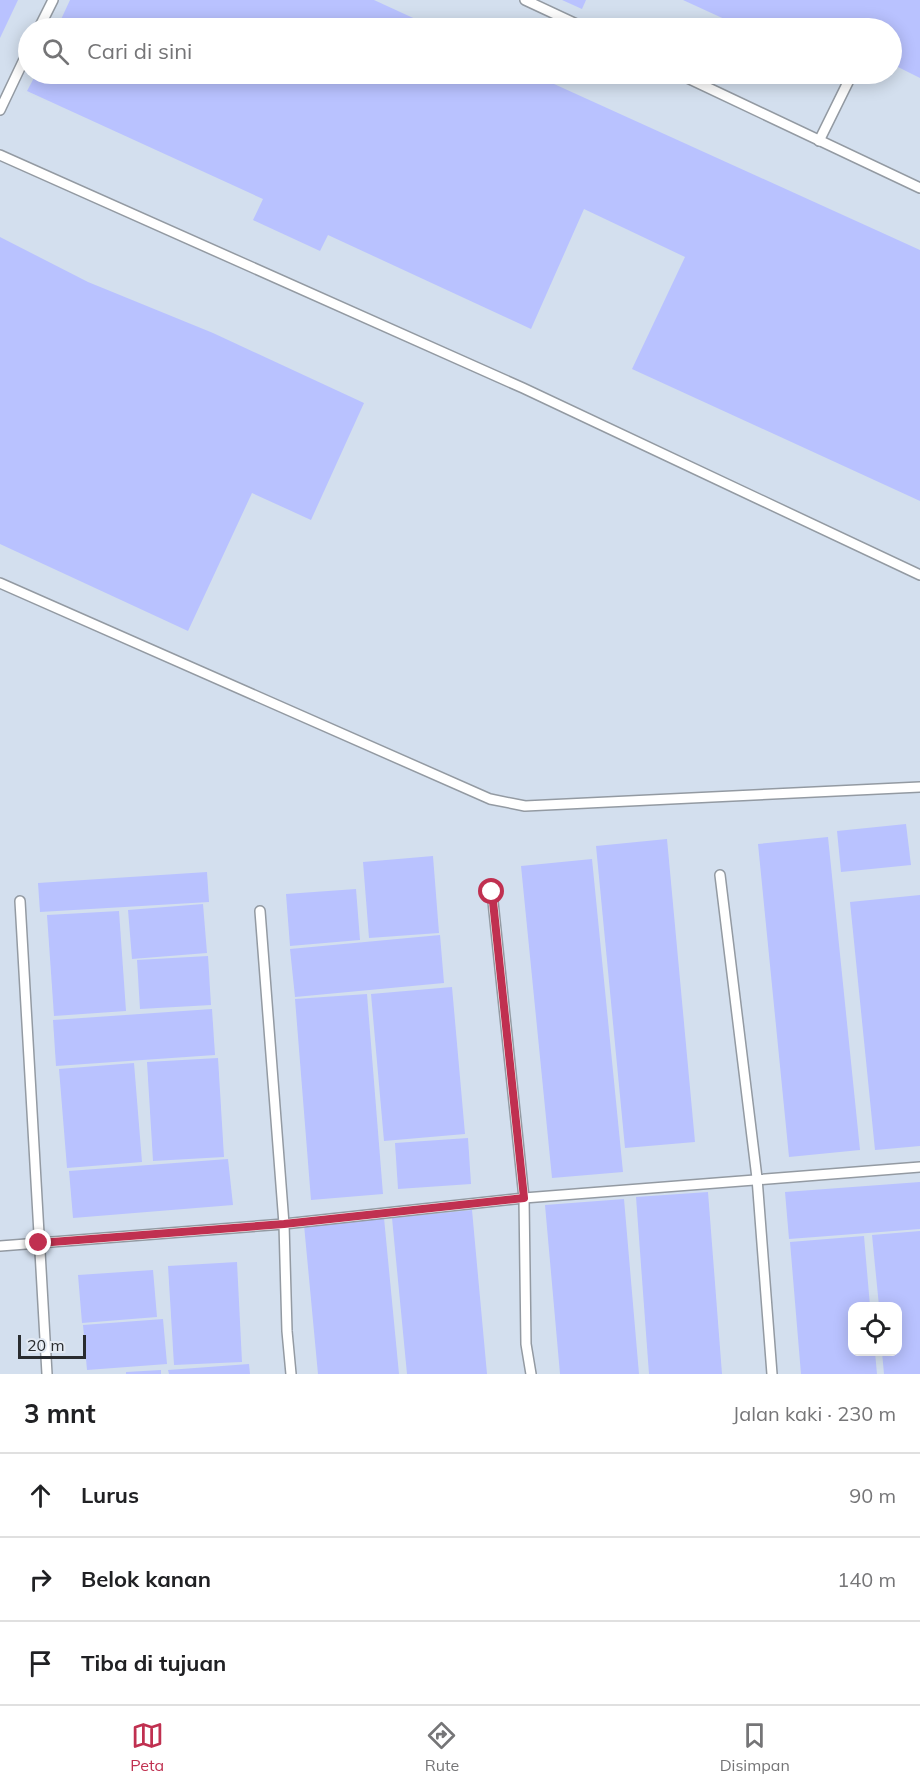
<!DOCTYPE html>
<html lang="id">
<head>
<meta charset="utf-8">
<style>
	:root { --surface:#fff; --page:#f2f2f2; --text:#202124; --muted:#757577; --line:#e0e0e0; --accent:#c03050 }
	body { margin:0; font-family:Mulish,sans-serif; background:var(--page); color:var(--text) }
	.controls { position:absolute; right:18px; bottom:18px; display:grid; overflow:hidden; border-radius:12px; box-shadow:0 3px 15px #0003 }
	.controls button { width:54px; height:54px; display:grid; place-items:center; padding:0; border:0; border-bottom:2px solid var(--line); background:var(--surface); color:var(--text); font:30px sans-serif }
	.scale { position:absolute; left:18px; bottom:15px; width:68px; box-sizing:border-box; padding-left:6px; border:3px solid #292c2f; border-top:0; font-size:16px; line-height:21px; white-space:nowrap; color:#292c2f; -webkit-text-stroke:4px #e3eaf3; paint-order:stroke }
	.stop { position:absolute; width:18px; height:18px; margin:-14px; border:4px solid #c03050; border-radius:50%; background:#fff }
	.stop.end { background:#c03050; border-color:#fff; box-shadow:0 2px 6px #0008 }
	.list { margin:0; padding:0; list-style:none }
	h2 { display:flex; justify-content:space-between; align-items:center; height:78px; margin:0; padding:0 24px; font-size:26px }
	h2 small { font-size:20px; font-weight:400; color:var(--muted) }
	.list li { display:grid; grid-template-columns:39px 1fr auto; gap:18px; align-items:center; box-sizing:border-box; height:84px; padding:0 24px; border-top:2px solid var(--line) }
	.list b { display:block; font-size:22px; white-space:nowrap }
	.list em { font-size:20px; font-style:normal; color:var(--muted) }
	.icon { flex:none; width:33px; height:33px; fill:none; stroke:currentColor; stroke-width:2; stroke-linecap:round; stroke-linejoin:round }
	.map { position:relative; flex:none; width:920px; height:1374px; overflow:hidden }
	.search { position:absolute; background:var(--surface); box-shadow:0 3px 15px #0003; left:18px; right:18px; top:18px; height:66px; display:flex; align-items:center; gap:15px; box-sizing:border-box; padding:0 21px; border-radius:33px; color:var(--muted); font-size:22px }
	.sheet { height:330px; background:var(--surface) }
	nav { display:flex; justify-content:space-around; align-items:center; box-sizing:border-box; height:84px; border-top:2px solid var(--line); background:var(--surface); font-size:16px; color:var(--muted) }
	nav a { display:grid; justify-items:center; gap:3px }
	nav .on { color:var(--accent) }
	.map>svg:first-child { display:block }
</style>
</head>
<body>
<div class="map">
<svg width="920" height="1374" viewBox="0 0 920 1374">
	<rect width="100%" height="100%" fill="#e3eaf3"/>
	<!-- built -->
	<path fill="#d3dfee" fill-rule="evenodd" d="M0,0H920V1374H0ZM28,28H892V74H28ZM852,1306H898V1352H852Z"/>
	<!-- building -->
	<g fill="#b9c2ff">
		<path d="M0,0H18L0,38Z"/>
		<path d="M70,0H374L435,28H57Z"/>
		<path d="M562,0H586L582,9Z"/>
		<path d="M683,0H920V78L892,64V28H744Z"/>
		<path d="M36,74H532L920,250V501L632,369L685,257L584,209L531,329L328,235L320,251L253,220L263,199L27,91Z"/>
		<path d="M0,237L88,282L213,333L364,403L311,520L252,493L188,631L0,544Z"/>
		<path d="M906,824L911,865L841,872L837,831Z"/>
		<path d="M828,837L860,1150L789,1157L758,844Z"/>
		<path d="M667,839L695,1142L625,1148L596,846Z"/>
		<path d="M433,856L439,933L369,938L363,862Z"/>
		<path d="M592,859L623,1172L552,1178L521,866Z"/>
		<path d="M207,872L209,902L40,912L38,883Z"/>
		<path d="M356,889L360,940L290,946L286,894Z"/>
		<path d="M920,895V1146L875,1150L850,902Z"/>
		<path d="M203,904L207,953L132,959L128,910Z"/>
		<path d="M119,911L126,1011L54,1016L47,915Z"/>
		<path d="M440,935L444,983L295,997L290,949Z"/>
		<path d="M208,956L211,1005L140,1009L137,960Z"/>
		<path d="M452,987L465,1134L384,1141L371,994Z"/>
		<path d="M367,994L383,1194L311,1200L295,999Z"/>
		<path d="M212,1009L215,1055L56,1066L53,1020Z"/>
		<path d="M218,1058L224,1157L153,1161L147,1062Z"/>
		<path d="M134,1063L142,1162L67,1168L59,1069Z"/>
		<path d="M468,1138L471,1184L398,1189L395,1143Z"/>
		<path d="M228,1159L233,1205L73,1218L69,1171Z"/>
		<path d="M920,1182V1229L789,1239L785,1192Z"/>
		<path d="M708,1192L722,1374H649L636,1197Z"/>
		<path d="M624,1199L639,1374H560L545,1205Z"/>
		<path d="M472,1210L487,1374H407L392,1218Z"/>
		<path d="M384,1218L399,1374H318L304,1225Z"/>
		<path d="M920,1231V1374H884L882,1352H898V1306H879L872,1235Z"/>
		<path d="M864,1236L870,1306H852V1352H875L877,1374H801L790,1242Z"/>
		<path d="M237,1262L242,1362L174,1365L168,1266Z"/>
		<path d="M153,1270L157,1317L82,1323L78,1275Z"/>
		<path d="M163,1319L167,1364L87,1370L83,1325Z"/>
		<path d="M249,1364L250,1374H169L168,1370Z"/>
		<path d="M161,1370V1374H126V1372Z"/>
	</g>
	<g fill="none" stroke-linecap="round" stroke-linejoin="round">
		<defs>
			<g id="service">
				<path d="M525,0L585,28"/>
				<path d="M39,28L53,0"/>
				<path d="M679,74L920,188"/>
				<path d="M0,110L28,51"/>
				<path d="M819,141L852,74"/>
				<path d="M0,155L523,388L920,575"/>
				<path d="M0,583L490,799L525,806L920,787"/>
				<path d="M720,875L757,1178L772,1374"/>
				<path d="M492,892L524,1198L526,1344L531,1374"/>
				<path d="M20,901L47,1374"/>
				<path d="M260,911L284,1224L287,1331L291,1374"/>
				<path d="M0,1246L284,1224L524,1198L920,1167"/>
			</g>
		</defs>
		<!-- service casing -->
		<use href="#service" stroke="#939aa2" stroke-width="12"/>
		<!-- service -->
		<use href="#service" stroke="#fff" stroke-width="9"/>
	</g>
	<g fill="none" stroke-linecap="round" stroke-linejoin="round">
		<!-- route -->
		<path stroke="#c03050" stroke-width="8" d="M39,1243L284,1224L524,1198L492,892"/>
	</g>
</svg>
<div class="controls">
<button><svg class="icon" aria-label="locate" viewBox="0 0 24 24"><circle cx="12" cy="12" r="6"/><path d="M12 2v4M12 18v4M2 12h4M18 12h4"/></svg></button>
</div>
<div class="scale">20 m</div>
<div class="stop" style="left:492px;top:892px"></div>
<div class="stop end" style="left:39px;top:1243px"></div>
<div class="search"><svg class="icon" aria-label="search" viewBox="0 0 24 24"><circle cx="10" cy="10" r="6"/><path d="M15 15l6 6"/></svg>Cari di sini</div>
</div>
<section class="sheet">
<h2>3 mnt<small>Jalan kaki · 230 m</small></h2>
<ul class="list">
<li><svg class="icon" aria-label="ahead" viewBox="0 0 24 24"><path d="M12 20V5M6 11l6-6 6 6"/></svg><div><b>Lurus</b></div><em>90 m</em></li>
<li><svg class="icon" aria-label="right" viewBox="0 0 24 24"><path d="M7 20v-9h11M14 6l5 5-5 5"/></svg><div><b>Belok kanan</b></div><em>140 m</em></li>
<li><svg class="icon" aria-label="arrive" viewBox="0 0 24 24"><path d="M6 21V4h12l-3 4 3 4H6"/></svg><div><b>Tiba di tujuan</b></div></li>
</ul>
</section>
<nav>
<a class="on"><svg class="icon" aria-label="map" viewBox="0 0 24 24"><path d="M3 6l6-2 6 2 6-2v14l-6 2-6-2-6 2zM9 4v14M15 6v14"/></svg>Peta</a>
<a><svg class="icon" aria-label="directions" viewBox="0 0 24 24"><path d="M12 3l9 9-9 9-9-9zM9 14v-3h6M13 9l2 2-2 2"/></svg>Rute</a>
<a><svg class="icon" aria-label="saved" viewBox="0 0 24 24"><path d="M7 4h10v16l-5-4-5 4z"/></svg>Disimpan</a>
</nav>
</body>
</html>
